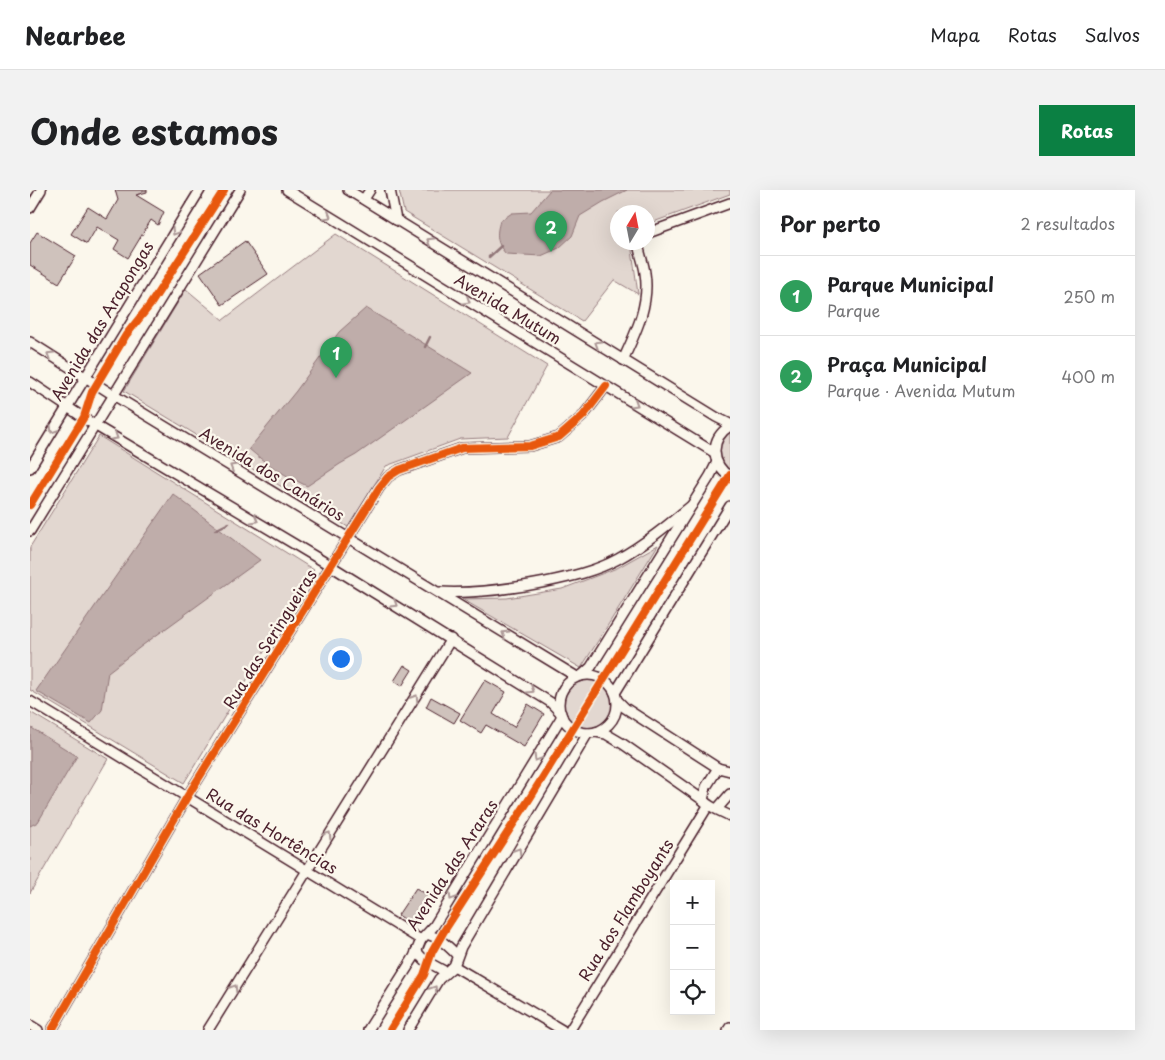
<!DOCTYPE html>
<html lang="pt">
<head>
<meta charset="utf-8">
<style>
	:root { --surface:#fff; --page:#f2f2f2; --text:#202124; --muted:#757577; --line:#e0e0e0; --accent:#0b8043 }
	body { margin:0; font-family:"Playpen Sans",sans-serif; background:var(--page); color:var(--text) }
	.controls { position:absolute; right:15px; bottom:15px; display:grid; overflow:hidden; border-radius:0px; box-shadow:0 5px 20px #0002 }
	.controls button { width:45px; height:45px; display:grid; place-items:center; padding:0; border:0; border-bottom:1px solid var(--line); background:var(--surface); color:var(--text); font:25px sans-serif }
	.compass { position:absolute; left:580px; top:15px; width:45px; height:45px; border-radius:50%; background:var(--surface); box-shadow:0 5px 20px #0002; rotate:10deg }
	.you { position:absolute; left:310px; top:468px; width:18px; height:18px; margin:-12px; border:4px solid #fff; border-radius:50%; background:#1a73e8; box-shadow:0 0 0 8px #1a73e833 }
	.badge { display:grid; place-items:center; width:32px; height:32px; border-radius:50%; background:var(--accent); color:#fff; font-size:16px; font-weight:700 }
	.pin { position:absolute; translate:-50% -41px; filter:drop-shadow(0 1px 2px #0008) }
	.pin::after { content:''; position:absolute; top:26px; width:18px; height:15px; background:inherit; clip-path:polygon(0 0,100% 0,50% 100%) }
	.list { margin:0; padding:0; list-style:none }
	h2 { display:flex; justify-content:space-between; align-items:center; height:65px; margin:0; padding:0 20px; font-size:21px }
	h2 small { font-size:16px; font-weight:400; color:var(--muted) }
	.list li { display:grid; grid-template-columns:32px 1fr auto; gap:15px; align-items:center; box-sizing:border-box; height:80px; padding:0 20px; border-top:1px solid var(--line) }
	.list b { display:block; font-size:19px; white-space:nowrap }
	.list p { margin:0; font-size:16px; white-space:nowrap; color:var(--muted) }
	.list em { font-size:16px; font-style:normal; color:var(--muted) }
	.icon { flex:none; width:28px; height:28px; fill:none; stroke:currentColor; stroke-width:2; stroke-linecap:round; stroke-linejoin:round }
	.map { position:relative; flex:none; width:700px; height:840px; overflow:hidden; border-radius:0px }
	header { display:flex; align-items:center; gap:30px; box-sizing:border-box; height:70px; padding:0 25px; background:var(--surface); border-bottom:1px solid var(--line) }
	header strong { font-size:24px }
	nav { display:flex; gap:28px; margin-inline-start:auto; font-size:18px }
	.intro { display:flex; align-items:center; justify-content:space-between; box-sizing:border-box; height:120px; padding:0 30px }
	h1 { margin:0; font-size:35px }
	.button { padding:12px 22px; border-radius:0px; background:var(--accent); color:#fff; font-size:18px; font-weight:700 }
	main { display:flex; gap:30px; padding:0 30px }
	aside { flex:1; background:var(--surface); border-radius:0px; box-shadow:0 5px 20px #0002 }
	.map>svg:first-child { display:block }
</style>
</head>
<body>
<header>
<strong>Nearbee</strong>
<nav><a>Mapa</a><a>Rotas</a><a>Salvos</a></nav>
</header>
<div class="intro"><h1>Onde estamos</h1><a class="button">Rotas</a></div>
<main>
<div class="map">
<svg width="700" height="840" viewBox="0 0 700 840">
	<rect width="100%" height="100%" fill="#fbf7ec"/>
	<filter id="ink" filterUnits="userSpaceOnUse"><feTurbulence type="fractalNoise" baseFrequency=".02" numOctaves="2"/><feDisplacementMap in="SourceGraphic" scale="10" xChannelSelector="R" yChannelSelector="G"/><feConvolveMatrix kernelMatrix="1 2 1 2 8 2 1 2 1" color-interpolation-filters="sRGB"/></filter>
	<g filter="url(#ink)">
		<!-- green -->
		<g fill="#e2d7d0" stroke="#967b7e">
			<path d="M369,0H700V4L618,34V22H588V52L601,53L608,104L584,90L552,131L374,22Z"/>
			<path d="M306,44L517,176L478,247L430,249L356,276L318,337L94,201L156,99L193,130Z"/>
			<path d="M700,242V281C686,270 688,254 700,242Z"/>
			<path d="M69,246L284,380L154,593L0,500V357Z"/>
			<path d="M628,355L551,478L432,409L477,408L532,399L587,378Z"/>
			<circle cx="558" cy="514" r="25"/>
			<path d="M0,522L78,569L0,703Z"/>
		</g>
		<!-- water -->
		<g fill="#bfadaa" stroke="#907477">
			<path d="M520,0H597L573,12L550,26L542,46L529,58L511,66L476,64C466,53 466,44 470,31L482,23L501,22Z"/>
			<path d="M336,118L442,183L326,265L310,274L277,296C256,286 237,275 219,259L266,201L309,142Z"/>
			<path d="M143,304L230,370L113,455L78,482L72,520L61,533L6,501Z"/>
			<path d="M0,537L47,566L8,632L0,636Z"/>
		</g>
		<g fill="none" stroke-linecap="round" stroke-linejoin="round">
			<!-- stream -->
			<g stroke="#907477" stroke-width="2.5">
				<path d="M459,67L471,56"/>
				<path d="M395,157L400,147"/>
				<path d="M185,340L199,333"/>
			</g>
		</g>
		<!-- building -->
		<g fill="#cfc2bc" stroke="#4a1f2b">
			<path d="M85,0H117V2L106,5L134,22L128,35L121,30L98,68L84,59L89,50L67,37L57,54L41,44L58,17L77,29L88,10Z"/>
			<path d="M7,42L46,66L29,93L0,75V53Z"/>
			<path d="M215,51L238,84L192,115L170,83Z"/>
			<path d="M374,475L382,480L372,496L364,491Z"/>
			<path d="M455,490L476,502L463,524L484,537L498,514L514,524L494,557L456,535L451,543L430,530Z"/>
			<path d="M401,507L430,523L424,533L396,517Z"/>
			<path d="M386,698L403,708L385,736L368,725Z"/>
		</g>
		<g fill="none" stroke-linecap="round" stroke-linejoin="round">
			<defs>
				<g id="minor">
					<path d="M257,0L685,263"/>
					<path d="M318,0L686,227L700,234"/>
					<path d="M360,0L366,30"/>
					<path d="M334,9L340,0"/>
					<path d="M0,18L11,0"/>
					<path d="M618,43L700,13"/>
					<path d="M0,152L85,206L547,487"/>
					<path d="M593,170C606,142 620,114 615,83C614,73 609,63 608,52"/>
					<path d="M0,192L66,236L301,376L520,512L531,523"/>
					<path d="M700,236C679,249 681,274 700,287"/>
					<path d="M0,278L170,0"/>
					<path d="M0,341L210,0"/>
					<path d="M410,402C446,404 480,399 516,392C540,387 566,381 588,369C615,354 638,335 662,315"/>
					<circle cx="558" cy="514" r="29"/>
					<path d="M551,486L561,477L680,286L687,272"/>
					<path d="M585,503L700,316"/>
					<path d="M587,510L595,518L688,578L700,581"/>
					<path d="M0,511L391,750"/>
					<path d="M566,542L576,544L593,554L673,610C680,618 691,621 700,626"/>
					<path d="M673,610L676,597L688,578"/>
					<path d="M687,619L700,604"/>
					<path d="M397,744C410,748 417,755 427,765"/>
					<path d="M386,761L394,770L416,782"/>
					<path d="M424,776L532,840"/>
					<path d="M0,835L8,840"/>
					<path d="M22,840L157,607L349,298L358,287L369,280L432,258L500,256L529,247L553,226L576,196"/>
					<path d="M178,840L421,449"/>
					<path d="M338,840L384,767L391,750L404,736L532,526"/>
					<path d="M378,840L409,789L424,776L431,757L558,543"/>
					<path d="M540,840L678,616"/>
					<path d="M698,840L700,837"/>
				</g>
			</defs>
			<!-- minor casing -->
			<use href="#minor" stroke="#4a1f2b" stroke-width="12"/>
			<!-- minor -->
			<use href="#minor" stroke="#fbf7ec" stroke-width="9"/>
			<defs>
				<g id="cycleway">
					<path d="M0,315L54,227L62,202L96,145L120,115L194,0"/>
					<path d="M22,840L157,607L349,298L358,287L369,280L432,258L500,256L529,247L553,226L576,196"/>
					<path d="M360,840L394,785L402,762L414,741L500,608L700,285"/>
				</g>
			</defs>
			<!-- cycleway casing -->
			<use href="#cycleway" stroke="#fbf7ec" stroke-width="11"/>
			<!-- cycleway -->
			<use href="#cycleway" stroke="#e8590c" stroke-width="8"/>
		</g>
		<!-- one-way arrows -->
		<defs><path id="oneway-chevron" d="M-2-3.5L2.5 0L-2 3.5" fill="none" stroke-width="1.6" stroke-linecap="round" stroke-linejoin="round" transform="scale(1.25)"/></defs>
		<g stroke="#ab9695">
			<use href="#oneway-chevron" transform="translate(298 26) rotate(31)"/>
			<use href="#oneway-chevron" transform="translate(145 42) rotate(121)"/>
			<use href="#oneway-chevron" transform="translate(400 51) rotate(-148)"/>
			<use href="#oneway-chevron" transform="translate(437 111) rotate(31)"/>
			<use href="#oneway-chevron" transform="translate(568 154) rotate(-148)"/>
			<use href="#oneway-chevron" transform="translate(20 165) rotate(-148)"/>
			<use href="#oneway-chevron" transform="translate(605 214) rotate(31)"/>
			<use href="#oneway-chevron" transform="translate(23 240) rotate(122)"/>
			<use href="#oneway-chevron" transform="translate(85 247) rotate(31)"/>
			<use href="#oneway-chevron" transform="translate(203 277) rotate(-149)"/>
			<use href="#oneway-chevron" transform="translate(225 330) rotate(31)"/>
			<use href="#oneway-chevron" transform="translate(364 414) rotate(32)"/>
			<use href="#oneway-chevron" transform="translate(475 444) rotate(-148)"/>
			<use href="#oneway-chevron" transform="translate(501 500) rotate(32)"/>
			<use href="#oneway-chevron" transform="translate(385 508) rotate(-58)"/>
			<use href="#oneway-chevron" transform="translate(507 568) rotate(121)"/>
			<use href="#oneway-chevron" transform="translate(298 645) rotate(-58)"/>
			<use href="#oneway-chevron" transform="translate(488 661) rotate(-59)"/>
			<use href="#oneway-chevron" transform="translate(422 707) rotate(121)"/>
			<use href="#oneway-chevron" transform="translate(204 798) rotate(-58)"/>
			<use href="#oneway-chevron" transform="translate(404 799) rotate(-58)"/>
		</g>
	</g>
	<g text-anchor="middle" stroke-width="4.5" stroke-linejoin="round" paint-order="stroke">
		<!-- street labels -->
		<g font-size="16" fill="#4a1f2b" stroke="#fbf7ec">
			<text transform="translate(478 119) rotate(31)" y="6">Avenida Mutum</text>
			<text transform="translate(72 131) rotate(-59)" y="6">Avenida das Arapongas</text>
			<text transform="translate(242 284) rotate(31)" y="6">Avenida dos Canários</text>
			<text transform="translate(240 449) rotate(-58)" y="6">Rua das Seringueiras</text>
			<text transform="translate(242 641) rotate(31)" y="6">Rua das Hortências</text>
			<text transform="translate(422 675) rotate(-57)" y="6">Avenida das Araras</text>
			<text transform="translate(596 720) rotate(-58)" y="6">Rua dos Flamboyants</text>
		</g>
	</g>
</svg>
<div class="controls">
<button>+</button>
<button>−</button>
<button><svg class="icon" aria-label="locate" viewBox="0 0 24 24"><circle cx="12" cy="12" r="6"/><path d="M12 2v4M12 18v4M2 12h4M18 12h4"/></svg></button>
</div>
<svg class="compass" viewBox="-18 -18 36 36"><path d="M0-13l5 13h-10z" fill="#e53935"/><path d="M0 13l5-13h-10z" fill="#757577"/></svg>
<div class="you"></div>
<div class="pin badge" style="left:306px;top:188px;background:#2e9e5b">1</div>
<div class="pin badge" style="left:521px;top:62px;background:#2e9e5b">2</div>
</div>
<aside>
<h2>Por perto<small>2 resultados</small></h2>
<ul class="list">
<li><span class="badge" style="background:#2e9e5b">1</span><div><b>Parque Municipal</b><p>Parque</p></div><em>250 m</em></li>
<li><span class="badge" style="background:#2e9e5b">2</span><div><b>Praça Municipal</b><p>Parque · Avenida Mutum</p></div><em>400 m</em></li>
</ul>
</aside>
</main>
</body>
</html>
